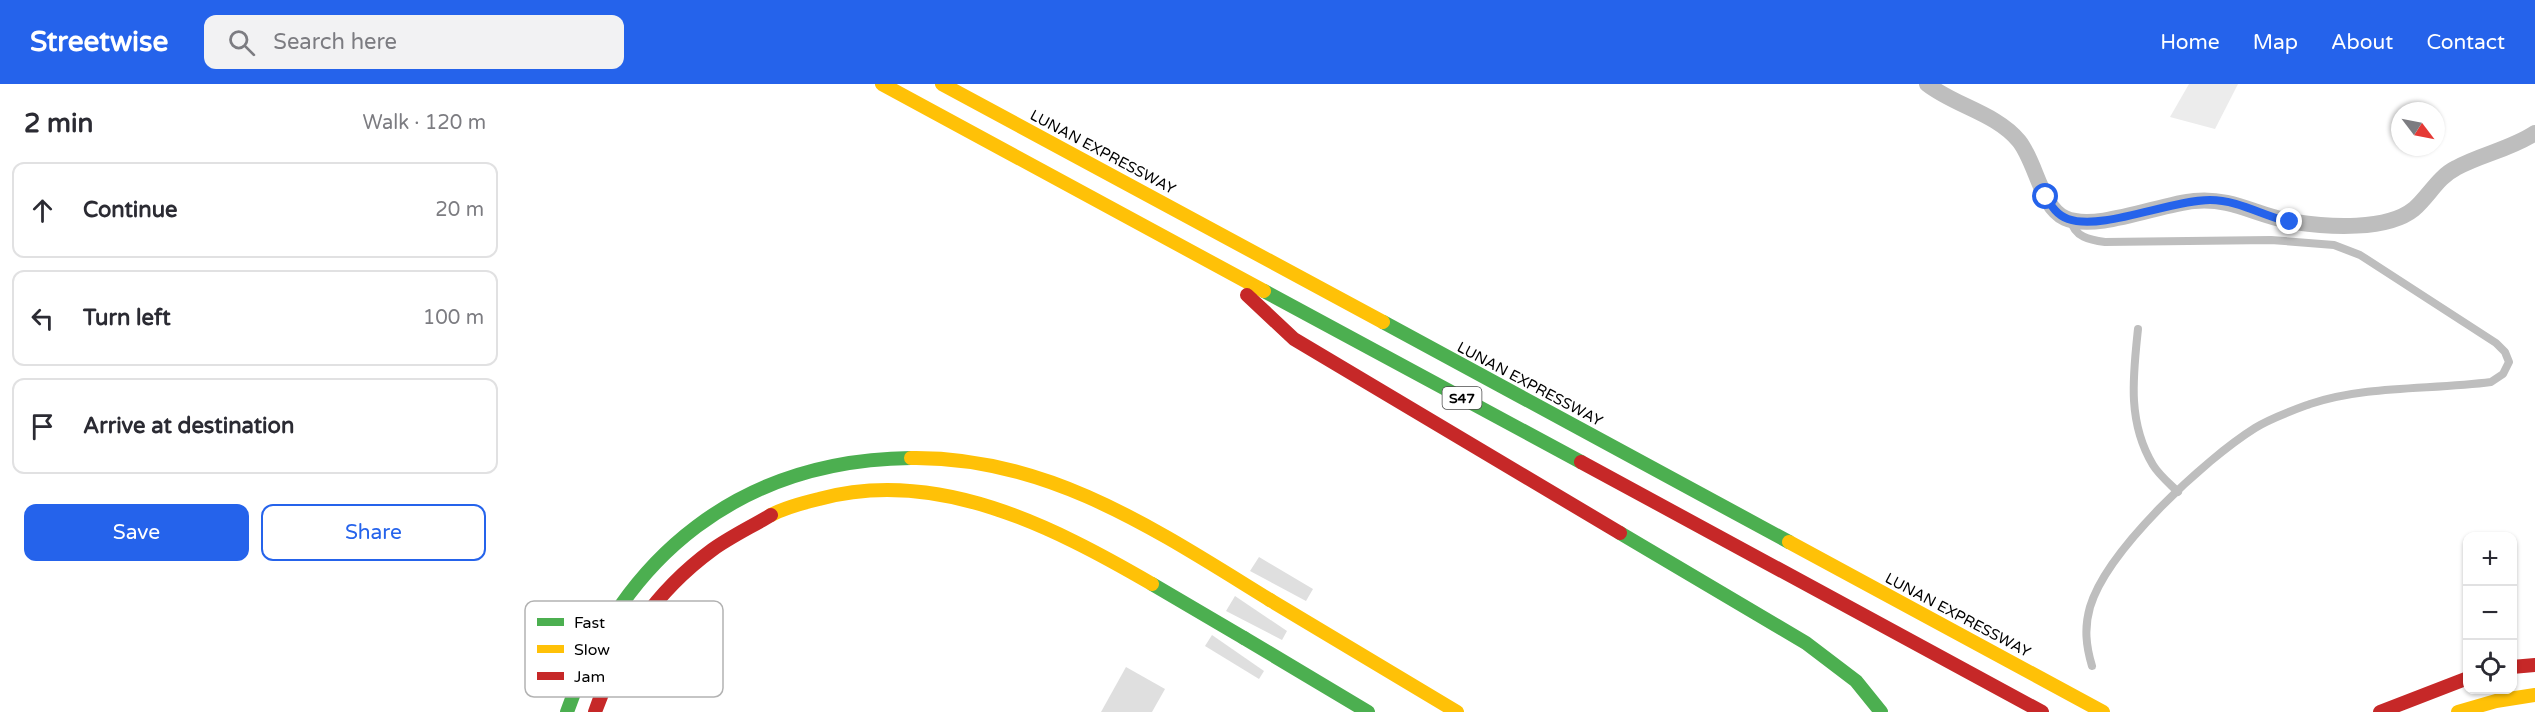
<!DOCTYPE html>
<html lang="en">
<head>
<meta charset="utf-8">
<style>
	:root { --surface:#fff; --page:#f2f2f3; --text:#2b2b33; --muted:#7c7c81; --line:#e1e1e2; --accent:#2563eb }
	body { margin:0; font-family:"Varela Round",sans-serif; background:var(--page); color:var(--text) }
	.controls { position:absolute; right:18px; bottom:18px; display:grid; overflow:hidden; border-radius:12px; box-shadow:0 2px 4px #0004 }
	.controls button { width:54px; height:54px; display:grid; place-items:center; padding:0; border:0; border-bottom:2px solid var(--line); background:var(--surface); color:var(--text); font:30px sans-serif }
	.compass { position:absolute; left:1881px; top:18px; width:54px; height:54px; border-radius:50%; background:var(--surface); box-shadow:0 2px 4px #0004; rotate:122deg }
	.stop { position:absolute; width:18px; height:18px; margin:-14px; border:4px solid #2563eb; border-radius:50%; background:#fff }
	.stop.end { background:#2563eb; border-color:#fff; box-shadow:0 2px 6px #0008 }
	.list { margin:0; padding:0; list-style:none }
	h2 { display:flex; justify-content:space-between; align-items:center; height:78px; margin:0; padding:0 24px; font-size:26px }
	h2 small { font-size:20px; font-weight:400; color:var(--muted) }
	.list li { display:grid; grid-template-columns:39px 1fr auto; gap:18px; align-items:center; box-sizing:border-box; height:96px; margin:0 12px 12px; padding:0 12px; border:2px solid var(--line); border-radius:12px }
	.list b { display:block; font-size:22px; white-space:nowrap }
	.list em { font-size:20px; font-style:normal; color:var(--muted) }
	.actions { display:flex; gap:12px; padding:18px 24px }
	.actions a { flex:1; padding:14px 0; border:2px solid var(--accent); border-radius:12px; text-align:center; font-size:21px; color:var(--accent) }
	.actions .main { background:var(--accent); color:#fff }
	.icon { flex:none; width:33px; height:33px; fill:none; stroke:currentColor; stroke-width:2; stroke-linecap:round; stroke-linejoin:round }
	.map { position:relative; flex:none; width:2025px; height:628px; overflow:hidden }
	header { display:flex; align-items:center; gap:36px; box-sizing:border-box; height:84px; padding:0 30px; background:var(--accent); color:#fff }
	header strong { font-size:28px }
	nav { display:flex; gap:33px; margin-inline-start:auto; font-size:21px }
	.search { width:420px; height:54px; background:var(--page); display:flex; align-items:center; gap:15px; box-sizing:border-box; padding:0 21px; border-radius:12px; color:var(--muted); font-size:22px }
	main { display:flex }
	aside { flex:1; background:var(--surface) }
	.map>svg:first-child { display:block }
</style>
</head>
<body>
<header>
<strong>Streetwise</strong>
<div class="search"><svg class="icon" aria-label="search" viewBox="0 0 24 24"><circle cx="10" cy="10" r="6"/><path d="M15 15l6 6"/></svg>Search here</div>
<nav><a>Home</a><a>Map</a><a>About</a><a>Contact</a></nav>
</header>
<main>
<aside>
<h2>2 min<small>Walk · 120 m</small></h2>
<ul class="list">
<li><svg class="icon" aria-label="ahead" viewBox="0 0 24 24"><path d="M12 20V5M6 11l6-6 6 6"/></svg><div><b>Continue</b></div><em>20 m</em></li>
<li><svg class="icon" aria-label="left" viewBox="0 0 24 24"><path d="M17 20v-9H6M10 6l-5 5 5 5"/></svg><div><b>Turn left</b></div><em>100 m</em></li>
<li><svg class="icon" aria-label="arrive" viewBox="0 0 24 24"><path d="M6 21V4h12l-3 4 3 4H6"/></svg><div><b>Arrive at destination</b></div></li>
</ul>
<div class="actions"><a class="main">Save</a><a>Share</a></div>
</aside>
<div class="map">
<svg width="2025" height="628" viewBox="0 0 2025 628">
	<rect width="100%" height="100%" fill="#fff"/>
	<!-- green -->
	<path fill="#ececec" d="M1679,0H1728L1705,45L1660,33Z"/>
	<!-- building -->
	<g fill="#dfdfdf">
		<path d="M749,473L803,505L796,517L740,487Z"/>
		<path d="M725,512L777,547L772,556L716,527Z"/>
		<path d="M702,551L754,587L749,595L695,562Z"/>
		<path d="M616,583L655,605L642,628H591Z"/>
	</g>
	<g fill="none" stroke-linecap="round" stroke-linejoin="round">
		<!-- lane -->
		<g stroke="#bebebe" stroke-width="8">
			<path d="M1561,136C1564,153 1580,156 1595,158L1761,156L1824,161L1850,171L1986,259L1995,268L1999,278L1993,290L1981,298C1920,306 1858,301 1800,320C1781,327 1761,334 1745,344C1694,376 1597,466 1580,523C1574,544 1576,562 1582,582"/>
			<path d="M1628,245C1623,292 1617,338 1643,381C1649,391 1660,400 1668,408"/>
		</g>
		<!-- street -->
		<path stroke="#bebebe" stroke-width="16" d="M1417,0C1445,22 1486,29 1509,57C1526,78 1531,123 1555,134C1585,148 1650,120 1684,117C1724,113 1748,133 1785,138C1818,143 1877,147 1904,125C1919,112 1928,93 1946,84C1972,70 2001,65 2025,49"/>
		<!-- fast -->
		<g stroke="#4caf50" stroke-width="14">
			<path d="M754,207L1071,378"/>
			<path d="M873,238L1279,458"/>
			<path d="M1110,449L1296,559L1346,597L1371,628"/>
			<path d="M642,500L734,554"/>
			<path d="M734,554L858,628"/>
			<path d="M57,628C113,470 232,376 401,374"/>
		</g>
		<!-- slow -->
		<g stroke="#ffc107" stroke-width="14">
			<path d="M372,0L754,207"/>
			<path d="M432,0L873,238"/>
			<path d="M401,374C538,372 648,447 760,516"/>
			<path d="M261,431C276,423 292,419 309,415C427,383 542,442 642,500"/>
			<path d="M1279,458L1593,628"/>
			<path d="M760,516L947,628"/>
			<path d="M1948,628L1986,617L2025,611"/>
		</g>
		<!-- jam -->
		<g stroke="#c62828" stroke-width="14">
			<path d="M737,211L784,255L1110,449"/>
			<path d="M1071,378L1532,628"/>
			<path d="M2002,583L2025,581"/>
			<path d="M85,628C107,564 146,507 202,466C220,453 241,443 261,431"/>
			<path d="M1870,628L1958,594"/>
		</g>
	</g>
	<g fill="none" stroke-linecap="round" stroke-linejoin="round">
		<!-- route -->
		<path stroke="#2563eb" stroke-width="8" d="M1536,113C1542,123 1547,131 1558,135C1592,147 1661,116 1700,116C1729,116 1753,132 1780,138"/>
	</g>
	<g text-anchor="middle" stroke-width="4.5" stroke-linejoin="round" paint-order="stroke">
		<!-- shield labels -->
		<rect fill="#fff" stroke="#4c4c4c" stroke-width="1.5" x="932.5" y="303" width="39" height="22" rx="4.5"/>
		<g font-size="14" font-weight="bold" fill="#000">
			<text x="952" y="319">S47</text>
		</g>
		<!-- street labels -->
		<g font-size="15" fill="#000" stroke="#fff">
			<text transform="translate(593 68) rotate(28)" y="5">LUNAN EXPRESSWAY</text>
			<text transform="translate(1020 300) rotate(28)" y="5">LUNAN EXPRESSWAY</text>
			<text transform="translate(1448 531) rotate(28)" y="5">LUNAN EXPRESSWAY</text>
		</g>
	</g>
	<!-- legend -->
	<rect x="15" y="517" width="198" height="96" rx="9" fill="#fff" stroke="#b2b2b2" stroke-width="1.5"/>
	<rect x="27" y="534" width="27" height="8" fill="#4caf50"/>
	<rect x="27" y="561" width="27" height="8" fill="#ffc107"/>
	<rect x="27" y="588" width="27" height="8" fill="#c62828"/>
	<g font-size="16" fill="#000">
		<text x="64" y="544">Fast</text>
		<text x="64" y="571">Slow</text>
		<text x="64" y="598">Jam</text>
	</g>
</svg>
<div class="controls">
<button>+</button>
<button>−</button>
<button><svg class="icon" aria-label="locate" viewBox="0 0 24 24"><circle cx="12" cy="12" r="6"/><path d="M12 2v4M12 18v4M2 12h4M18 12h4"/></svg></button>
</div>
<svg class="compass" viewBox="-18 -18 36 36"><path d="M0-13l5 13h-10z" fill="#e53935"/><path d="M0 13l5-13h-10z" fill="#7c7c81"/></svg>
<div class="stop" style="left:1536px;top:113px"></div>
<div class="stop end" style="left:1780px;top:138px"></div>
</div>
</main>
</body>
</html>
